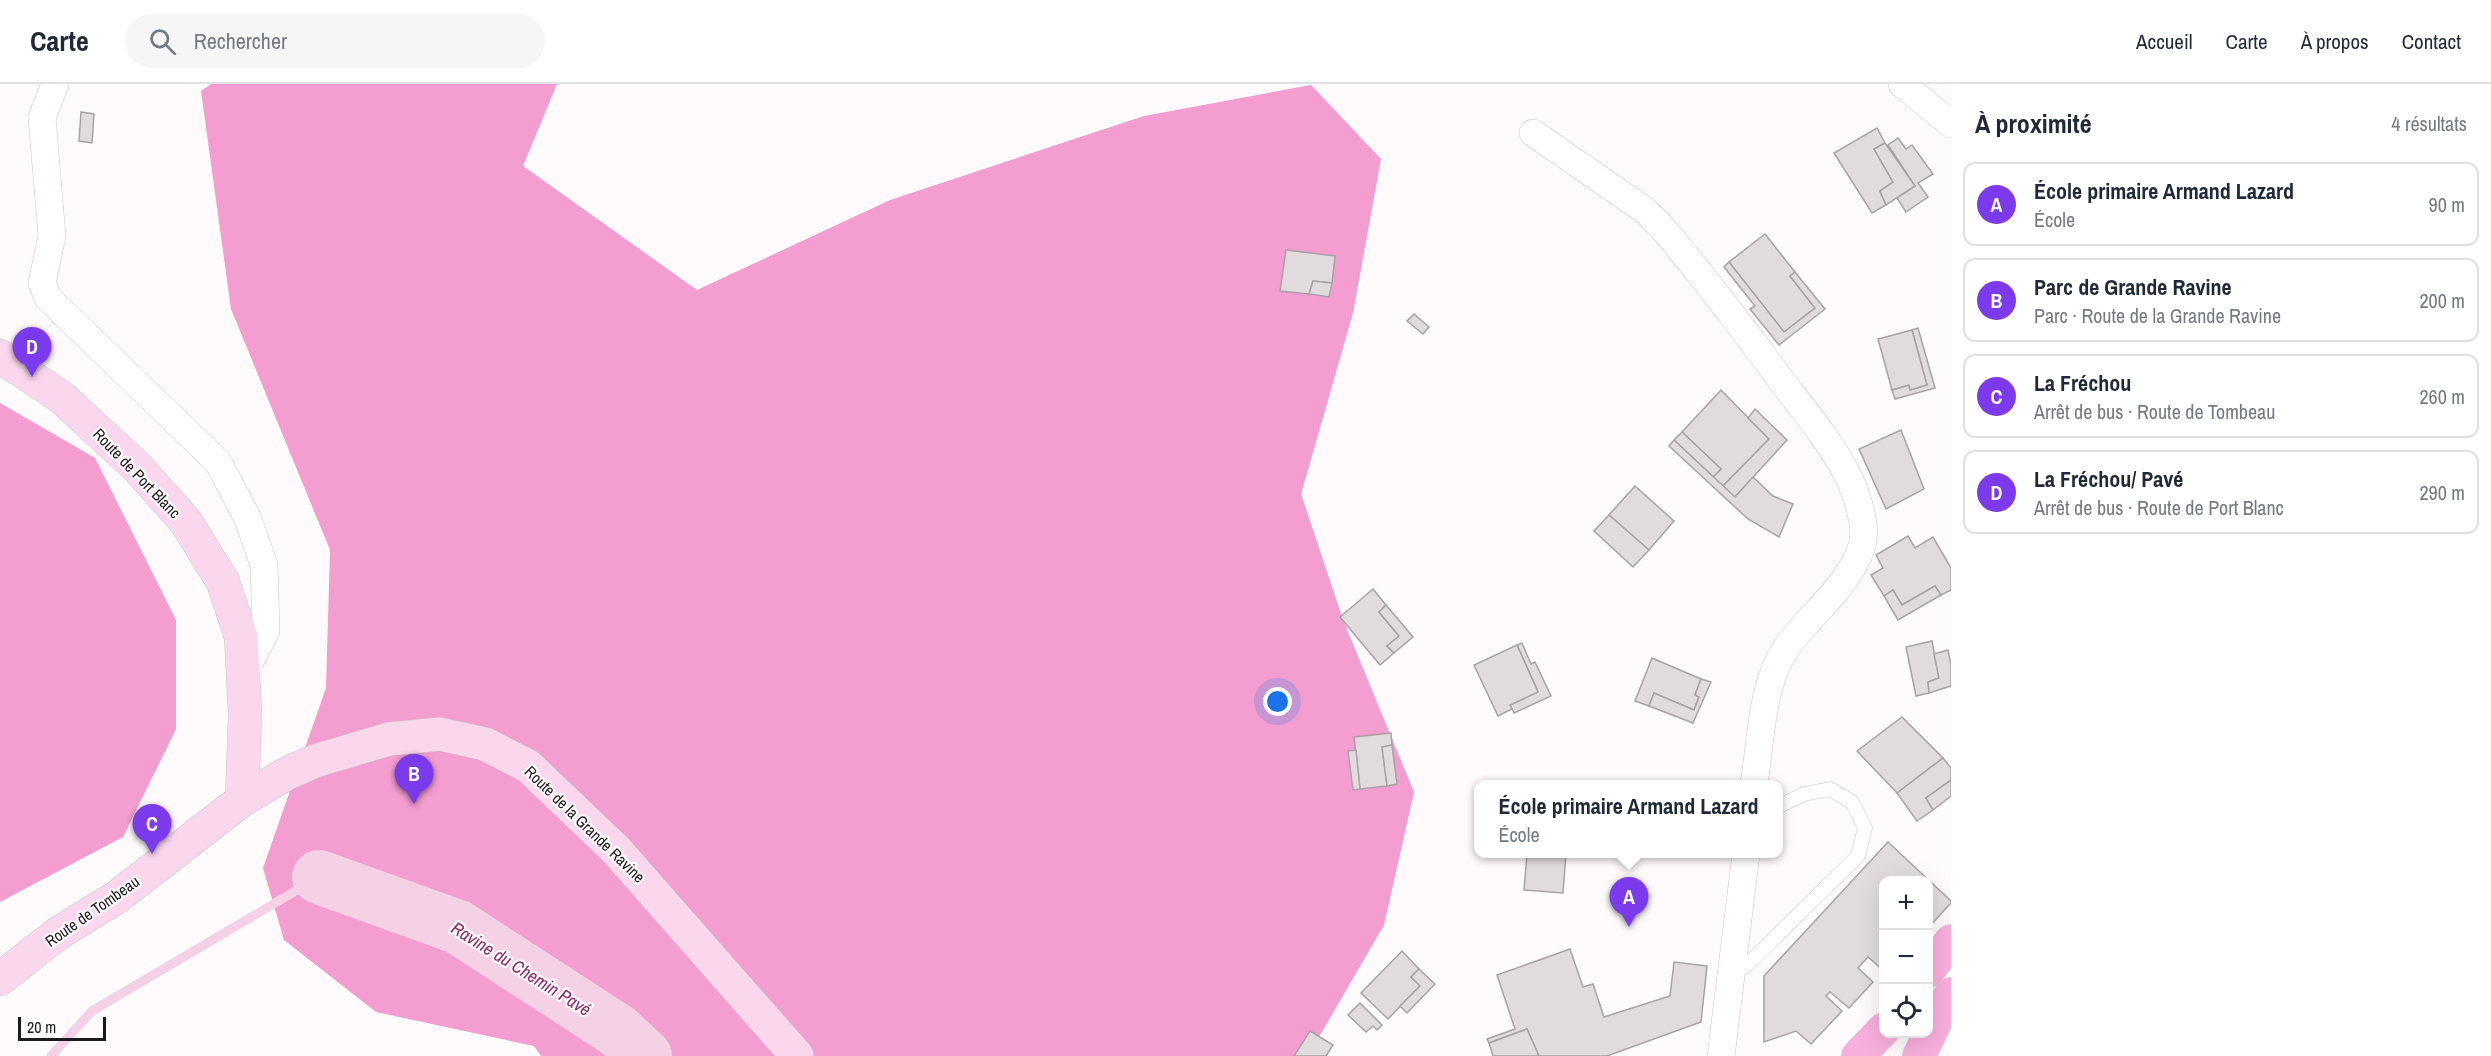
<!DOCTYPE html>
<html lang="fr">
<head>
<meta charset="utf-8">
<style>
	:root { --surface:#fff; --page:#f6f6f7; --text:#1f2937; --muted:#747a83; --line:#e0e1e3; --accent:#7c3aed }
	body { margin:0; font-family:"Archivo Narrow",sans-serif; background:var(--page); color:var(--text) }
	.controls { position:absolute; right:18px; bottom:18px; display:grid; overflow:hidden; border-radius:12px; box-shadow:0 6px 24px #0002 }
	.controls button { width:54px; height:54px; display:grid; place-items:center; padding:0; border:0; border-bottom:2px solid var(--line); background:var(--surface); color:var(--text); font:30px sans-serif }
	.scale { position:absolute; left:18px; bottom:15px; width:88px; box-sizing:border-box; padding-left:6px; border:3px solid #1c1a1b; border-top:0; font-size:16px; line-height:21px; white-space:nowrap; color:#1c1a1b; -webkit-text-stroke:4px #fffafc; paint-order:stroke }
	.you { position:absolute; left:1278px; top:618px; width:21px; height:21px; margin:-15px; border:4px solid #fff; border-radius:50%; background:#1a73e8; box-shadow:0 0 0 9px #1a73e833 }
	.badge { display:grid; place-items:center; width:39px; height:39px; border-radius:50%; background:var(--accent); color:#fff; font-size:20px; font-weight:700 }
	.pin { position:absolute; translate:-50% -50px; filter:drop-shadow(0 2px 3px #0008) }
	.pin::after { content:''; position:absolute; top:32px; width:21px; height:18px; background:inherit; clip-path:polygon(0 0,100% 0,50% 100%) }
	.popup { position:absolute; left:1474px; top:696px; width:309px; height:78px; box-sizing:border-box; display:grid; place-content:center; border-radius:12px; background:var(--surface); filter:drop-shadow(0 2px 4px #0005); font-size:20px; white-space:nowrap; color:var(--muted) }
	.popup b { font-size:22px; color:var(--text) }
	.popup::after { content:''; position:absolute; left:50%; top:100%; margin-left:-12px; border:12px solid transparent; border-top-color:var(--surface) }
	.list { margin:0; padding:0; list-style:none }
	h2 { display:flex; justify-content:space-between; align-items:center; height:78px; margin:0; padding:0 24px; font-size:26px }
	h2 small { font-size:20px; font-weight:400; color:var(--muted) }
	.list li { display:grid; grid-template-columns:39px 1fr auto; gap:18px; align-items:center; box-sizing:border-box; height:84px; margin:0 12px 12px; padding:0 12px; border:2px solid var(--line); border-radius:12px }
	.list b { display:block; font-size:22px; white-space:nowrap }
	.list p { margin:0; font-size:20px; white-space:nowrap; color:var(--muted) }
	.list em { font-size:20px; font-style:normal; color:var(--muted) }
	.icon { flex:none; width:33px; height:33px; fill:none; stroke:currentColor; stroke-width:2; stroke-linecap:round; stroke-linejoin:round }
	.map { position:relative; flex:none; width:1951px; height:972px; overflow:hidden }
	header { display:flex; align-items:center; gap:36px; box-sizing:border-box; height:84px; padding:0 30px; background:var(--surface); border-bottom:2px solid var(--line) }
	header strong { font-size:28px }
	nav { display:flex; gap:33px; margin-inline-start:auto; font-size:21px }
	.search { width:420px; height:54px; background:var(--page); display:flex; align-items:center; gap:15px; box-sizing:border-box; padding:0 21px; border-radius:33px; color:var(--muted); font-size:22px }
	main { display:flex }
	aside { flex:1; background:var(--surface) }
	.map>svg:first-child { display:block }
</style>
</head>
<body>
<header>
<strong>Carte</strong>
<div class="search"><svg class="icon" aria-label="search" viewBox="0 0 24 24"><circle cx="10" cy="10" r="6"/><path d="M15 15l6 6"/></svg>Rechercher</div>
<nav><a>Accueil</a><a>Carte</a><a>À propos</a><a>Contact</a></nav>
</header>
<main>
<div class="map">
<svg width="1951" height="972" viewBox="0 0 1951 972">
	<rect width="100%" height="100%" fill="#fffafc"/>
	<!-- forest -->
	<g fill="#f39dd0">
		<path d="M211,0H557L523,82L697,206L890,116L1144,32L1311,1L1381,75L1353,229L1301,410L1343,536L1414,708L1384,841L1308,972H541L534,962L376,928L284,856L263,784L326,604L330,466L231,225L201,7Z"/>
		<path d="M0,319L95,374L176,536V645L123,753L0,818Z"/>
	</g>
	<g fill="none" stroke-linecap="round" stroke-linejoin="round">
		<!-- stream -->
		<path stroke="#f5d1e5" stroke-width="9" d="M51,972L92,927L319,793"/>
		<!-- river -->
		<path stroke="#f5d1e5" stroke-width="54" d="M319,793L458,843L618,947L645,972"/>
	</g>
	<!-- building -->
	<g fill="#e1dbde" stroke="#a8a2a6" stroke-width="1.5">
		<path d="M81,28L94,30L92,59L79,57Z"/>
		<path d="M1877,44L1885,59L1874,65L1893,98L1880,107L1886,121L1872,129L1834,69Z"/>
		<path d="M1898,54L1906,65L1912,61L1933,90L1918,99L1928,113L1906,128L1897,114L1915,102L1888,61Z"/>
		<path d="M1885,59L1915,102L1886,121L1880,107L1893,98L1874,65Z"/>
		<path d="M1765,150L1795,188L1790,192L1815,224L1784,248L1729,178Z"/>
		<path d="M1286,166L1335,172L1332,199L1313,197L1309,210L1280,207Z"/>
		<path d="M1729,178L1784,248L1815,224L1790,192L1795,188L1825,225L1779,261L1750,225L1755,222L1724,183Z"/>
		<path d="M1313,197L1332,199L1329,213L1309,210Z"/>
		<path d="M1414,230L1429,243L1423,250L1407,237Z"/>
		<path d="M1918,244L1935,304L1895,315L1892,306L1909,301L1910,306L1927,301L1912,246Z"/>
		<path d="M1912,246L1927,301L1910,306L1909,301L1892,306L1878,255Z"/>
		<path d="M1721,306L1769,355L1723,402L1713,393L1721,385L1682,348Z"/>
		<path d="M1755,325L1787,356L1735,413L1723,402L1769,355L1748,334Z"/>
		<path d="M1901,346L1924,405L1886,425L1859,365Z"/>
		<path d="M1682,348L1721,385L1713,393L1674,356Z"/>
		<path d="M1674,356L1735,413L1753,393L1773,412L1793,420L1779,453L1748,435L1669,362Z"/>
		<path d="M1635,402L1674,437L1649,466L1609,431Z"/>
		<path d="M1609,431L1649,466L1633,483L1594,447Z"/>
		<path d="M1908,452L1915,464L1933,453L1951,484V506L1941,511L1935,502L1902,521L1893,506L1884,512L1871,491L1883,484L1876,471Z"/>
		<path d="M1935,502L1941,511L1898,536L1884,512L1893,506L1902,521Z"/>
		<path d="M1373,505L1386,521L1379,528L1399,552L1387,562L1394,569L1380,581L1340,533Z"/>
		<path d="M1386,521L1413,553L1394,569L1387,562L1399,552L1379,528Z"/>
		<path d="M1932,557L1939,594L1928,598L1929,609L1916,612L1906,563Z"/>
		<path d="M1522,559L1531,580L1535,578L1551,612L1514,629L1510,621L1538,608L1517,561Z"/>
		<path d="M1517,561L1538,608L1510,621L1512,625L1498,632L1474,581Z"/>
		<path d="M1948,566L1951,581V602L1929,609L1928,598L1939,594L1934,570Z"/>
		<path d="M1652,574L1701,595L1695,611L1699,613L1694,626L1654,609L1649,622L1635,617Z"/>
		<path d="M1701,595L1711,598L1693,639L1649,622L1654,609L1694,626L1699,613L1695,611Z"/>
		<path d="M1902,633L1943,674L1897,709L1857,667Z"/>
		<path d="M1391,649L1392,661L1382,663L1387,702L1360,705L1354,653Z"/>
		<path d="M1392,661L1397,700L1387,702L1382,663Z"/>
		<path d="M1356,666L1360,705L1353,706L1348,667Z"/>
		<path d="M1943,674L1951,684V696L1926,714L1933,726L1917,737L1897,709Z"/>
		<path d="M1951,696V712L1933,726L1926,714Z"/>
		<path d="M1888,758L1951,817V819L1928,844V796H1884V887L1868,873L1858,884L1873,898L1849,924L1830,908L1826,912L1842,927L1811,960L1796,947L1764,958V892Z"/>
		<path d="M1527,770H1566L1563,809L1524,806Z"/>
		<path d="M1570,865L1583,903L1593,900L1604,933L1670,912L1674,878L1707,882L1701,938L1607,972H1539L1527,945L1489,959L1487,955L1515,945L1497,891Z"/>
		<path d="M1402,867L1419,885L1411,893L1420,902L1388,935L1361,909Z"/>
		<path d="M1419,885L1435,900L1407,929L1400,922L1420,902L1411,893Z"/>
		<path d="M1360,919L1382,941L1377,946L1373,942L1366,948L1348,931Z"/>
		<path d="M1527,945L1539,972H1493L1489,959Z"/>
		<path d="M1310,947L1333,961L1326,972H1294Z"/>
	</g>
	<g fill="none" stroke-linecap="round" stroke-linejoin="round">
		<defs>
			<path id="lane" d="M1733,890L1748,880L1858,772L1865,744L1852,718L1830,705L1804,710L1779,722"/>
			<g id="street">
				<path d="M55,0L42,34L52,152L42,199L48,214L218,378L248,435L264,481L266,547L243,591"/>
				<path d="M1902,0L1951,40"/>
				<path d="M1533,49L1643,125C1661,140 1674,158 1689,176C1719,213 1747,250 1775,288C1799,321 1827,352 1846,388C1856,407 1868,442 1862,462C1849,503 1810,530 1786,564C1761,602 1761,657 1754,700"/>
				<path d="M1721,972L1746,770"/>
			</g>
			<g id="secondary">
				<path d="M0,272L61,313L137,383L186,438L223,498L241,553L245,629L242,716"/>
				<path d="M0,895L57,850L117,813L242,716L286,690L315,677L389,655L440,650L485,660L528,682L616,766L797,972"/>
			</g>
			<g id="primary">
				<path d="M1928,887L1951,857"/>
				<path d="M1858,972L1884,945"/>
				<path d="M1919,972L1944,920L1951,910"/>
			</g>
		</defs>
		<!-- lane casing -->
		<use href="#lane" stroke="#cbc5c8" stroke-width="15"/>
		<!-- street casing -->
		<use href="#street" stroke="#cbc5c8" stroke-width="28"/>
		<!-- secondary casing -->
		<use href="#secondary" stroke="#cbc5c8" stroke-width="34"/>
		<!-- primary casing -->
		<use href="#primary" stroke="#d6d6d6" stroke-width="34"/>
		<!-- lane -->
		<use href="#lane" stroke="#fff" stroke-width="14"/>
		<!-- street -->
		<use href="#street" stroke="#fff" stroke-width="27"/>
		<!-- secondary -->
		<use href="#secondary" stroke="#fbd7ed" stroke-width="33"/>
		<!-- primary -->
		<use href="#primary" stroke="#f7afdc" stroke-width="33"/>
	</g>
	<g text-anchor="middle" stroke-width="4.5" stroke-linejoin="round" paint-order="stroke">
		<!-- street labels -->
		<g font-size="16" fill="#1c1a1b" stroke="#fffafc">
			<text transform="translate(137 389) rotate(46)" y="6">Route de Port Blanc</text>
			<text transform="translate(585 740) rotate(44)" y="6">Route de la Grande Ravine</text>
			<text transform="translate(92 827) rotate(-35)" y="6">Route de Tombeau</text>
		</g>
		<!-- water labels -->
		<g font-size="18" font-style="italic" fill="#8a296a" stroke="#fffafc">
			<text transform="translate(521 885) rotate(32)" y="6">Ravine du Chemin Pavé</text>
		</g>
	</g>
</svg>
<div class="controls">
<button>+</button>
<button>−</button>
<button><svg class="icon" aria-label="locate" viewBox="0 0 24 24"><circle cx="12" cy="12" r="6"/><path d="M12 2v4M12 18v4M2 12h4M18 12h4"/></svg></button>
</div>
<div class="scale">20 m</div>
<div class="you"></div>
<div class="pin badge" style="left:1629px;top:843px">A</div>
<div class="popup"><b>École primaire Armand Lazard</b>École</div>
<div class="pin badge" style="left:414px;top:720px">B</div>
<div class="pin badge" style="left:152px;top:770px">C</div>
<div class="pin badge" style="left:32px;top:293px">D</div>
</div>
<aside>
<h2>À proximité<small>4 résultats</small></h2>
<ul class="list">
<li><span class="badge">A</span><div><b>École primaire Armand Lazard</b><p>École</p></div><em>90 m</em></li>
<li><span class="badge">B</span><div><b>Parc de Grande Ravine</b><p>Parc · Route de la Grande Ravine</p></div><em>200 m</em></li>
<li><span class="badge">C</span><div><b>La Fréchou</b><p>Arrêt de bus · Route de Tombeau</p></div><em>260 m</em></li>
<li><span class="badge">D</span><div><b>La Fréchou/ Pavé</b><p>Arrêt de bus · Route de Port Blanc</p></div><em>290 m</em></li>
</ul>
</aside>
</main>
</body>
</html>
